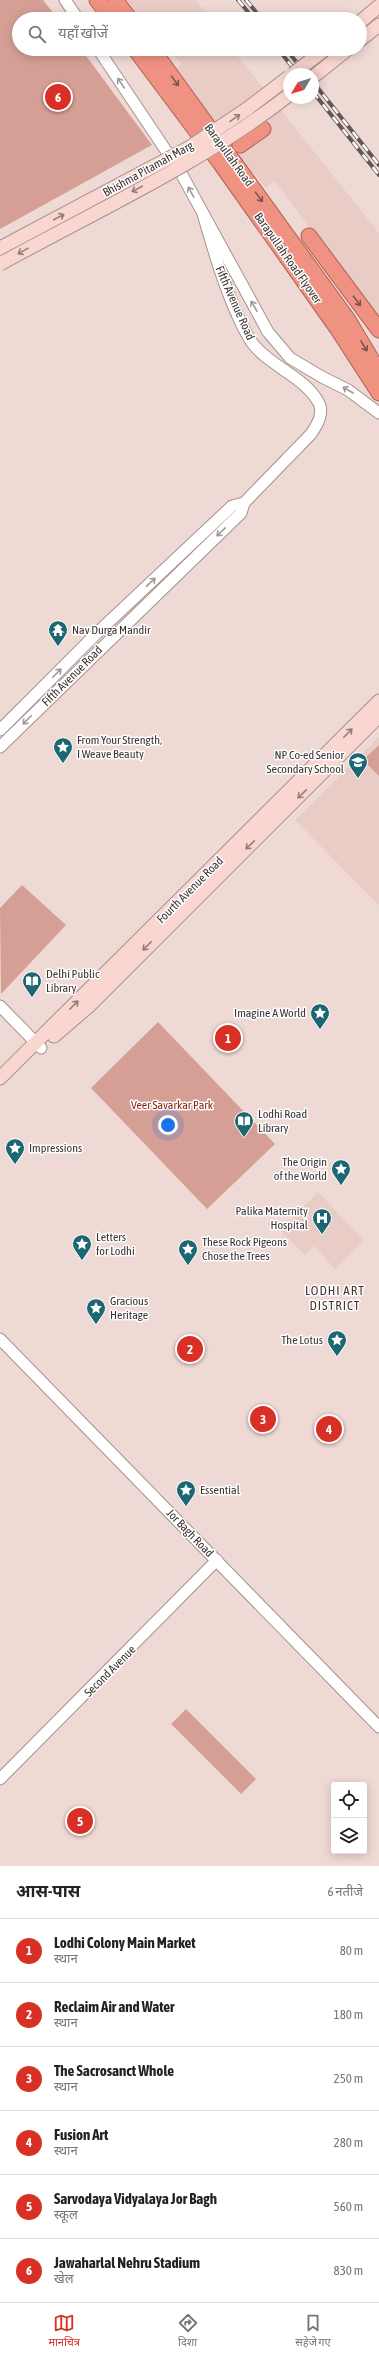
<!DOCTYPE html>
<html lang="hi">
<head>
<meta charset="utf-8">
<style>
	:root { --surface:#fff; --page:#f2f2f2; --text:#222; --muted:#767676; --line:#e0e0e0; --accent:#d93025 }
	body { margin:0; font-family:"Asap Condensed","Noto Sans Devanagari",sans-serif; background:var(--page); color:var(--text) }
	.controls { position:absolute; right:12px; bottom:12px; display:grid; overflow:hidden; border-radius:4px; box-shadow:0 2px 10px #0003 }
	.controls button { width:36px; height:36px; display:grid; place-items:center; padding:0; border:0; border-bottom:1px solid var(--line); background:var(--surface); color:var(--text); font:20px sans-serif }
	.compass { position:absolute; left:283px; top:68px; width:36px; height:36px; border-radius:50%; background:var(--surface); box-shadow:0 2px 10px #0003; rotate:232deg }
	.you { position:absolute; left:168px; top:1125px; width:14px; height:14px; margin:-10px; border:3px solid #fff; border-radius:50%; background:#1a73e8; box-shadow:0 0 0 6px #1a73e833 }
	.badge { display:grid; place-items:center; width:26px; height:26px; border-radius:50%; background:var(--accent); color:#fff; font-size:13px; font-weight:700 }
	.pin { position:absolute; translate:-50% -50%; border:2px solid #fff; box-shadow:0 1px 4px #0006 }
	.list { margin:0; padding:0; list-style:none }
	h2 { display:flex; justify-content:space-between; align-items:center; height:52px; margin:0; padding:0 16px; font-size:17px }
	h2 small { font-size:13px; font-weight:400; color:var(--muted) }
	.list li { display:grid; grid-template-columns:26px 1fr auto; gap:12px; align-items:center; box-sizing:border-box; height:64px; padding:0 16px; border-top:1px solid var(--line) }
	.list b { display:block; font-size:15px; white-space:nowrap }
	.list p { margin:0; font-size:13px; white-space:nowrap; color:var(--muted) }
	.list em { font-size:13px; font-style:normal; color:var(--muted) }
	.icon { flex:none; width:22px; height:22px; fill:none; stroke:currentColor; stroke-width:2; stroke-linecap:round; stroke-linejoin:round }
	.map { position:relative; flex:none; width:379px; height:1866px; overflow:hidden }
	.search { position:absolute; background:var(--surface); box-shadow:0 2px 10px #0003; left:12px; right:12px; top:12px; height:44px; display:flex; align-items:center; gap:10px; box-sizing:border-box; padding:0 14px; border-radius:22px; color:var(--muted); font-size:15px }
	.sheet { height:436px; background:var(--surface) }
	nav { display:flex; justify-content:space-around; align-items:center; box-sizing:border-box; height:56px; border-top:1px solid var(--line); background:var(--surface); font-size:11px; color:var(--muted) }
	nav a { display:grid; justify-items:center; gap:2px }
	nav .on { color:var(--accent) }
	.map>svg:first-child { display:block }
</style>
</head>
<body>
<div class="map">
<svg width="379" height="1866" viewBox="0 0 379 1866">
	<rect width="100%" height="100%" fill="#efd9d5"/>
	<!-- built -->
	<g fill="#e9ccc6">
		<path d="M127,0H196L210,19H143Z"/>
		<path d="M169,49H232L379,233V320L275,181L266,188L236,153L174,70L182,64Z"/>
		<path d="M379,737V905L295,820Z"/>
		<path d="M318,1192L364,1241L335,1269L314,1246L305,1255L280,1230Z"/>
	</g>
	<!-- green -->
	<g fill="#d69f95">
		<path d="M0,0H43L58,19H19V49H81L152,145L0,229Z"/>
		<path d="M379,745V776L363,760Z"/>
		<path d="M22,885L66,925L1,994L0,908Z"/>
		<path d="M158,1022L275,1144L207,1209L91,1088Z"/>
		<path d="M186,1709L256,1779L241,1794L171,1724Z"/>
	</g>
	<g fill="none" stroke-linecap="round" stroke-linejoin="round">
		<defs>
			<g id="tertiary">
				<path d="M65,0L78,19"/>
				<path d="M98,49L181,173L268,332L290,358L322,377L348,390L379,413"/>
				<path d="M0,730L97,633L232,506L244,503"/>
				<path d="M0,747L241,513L244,503L311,434C317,425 324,414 319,403C305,377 271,367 253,344C246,335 241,323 236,312C222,280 213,248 203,214"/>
				<path d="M0,1006L41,1048"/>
				<path d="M0,1339L379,1727"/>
				<path d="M0,1779L217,1560"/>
			</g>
			<g id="secondary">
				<path d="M360,22L379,6"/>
				<path d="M360,40L379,25"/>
				<path d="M316,56L325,49"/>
				<path d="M313,77L348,49"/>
				<path d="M54,1036L90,1005L379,716"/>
				<path d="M0,1078L379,701"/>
			</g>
			<g id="trunk">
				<path d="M97,0L112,19"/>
				<path d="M115,0L130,19"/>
				<path d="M135,49L221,164L337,328L379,393"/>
				<path d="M152,49L348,320L379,372"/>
				<path d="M240,145L263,129"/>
				<path d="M309,236L379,330"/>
			</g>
		</defs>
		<!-- tertiary casing -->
		<use href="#tertiary" stroke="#a6918d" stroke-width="13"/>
		<!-- secondary casing -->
		<use href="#secondary" stroke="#a6918d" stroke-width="15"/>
		<!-- trunk casing -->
		<use href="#trunk" stroke="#af5f51" stroke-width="17"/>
		<!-- tertiary -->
		<use href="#tertiary" stroke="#fff" stroke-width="11"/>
		<!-- secondary -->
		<use href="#secondary" stroke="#fad6d0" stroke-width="13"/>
		<!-- trunk -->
		<use href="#trunk" stroke="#f09282" stroke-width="15"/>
		<defs>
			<g id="rail">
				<path d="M238,0L254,19"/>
				<path d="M246,0L262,19"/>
				<path d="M278,49L298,74"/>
				<path d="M286,49L306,74"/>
				<path d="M313,82L379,165"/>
				<path d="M313,92L379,175"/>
			</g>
		</defs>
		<!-- rail casing -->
		<use href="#rail" stroke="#635855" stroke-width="4"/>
		<!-- rail -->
		<use href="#rail" stroke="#fff" stroke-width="2.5" stroke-dasharray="8" stroke-linecap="butt"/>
		<defs>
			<g id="secondary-bridge">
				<path d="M293,74L316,56"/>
				<path d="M0,248L190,147L247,109L289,77"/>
				<path d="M0,264C96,211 202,163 289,95"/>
			</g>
		</defs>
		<!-- secondary-bridge casing -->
		<use href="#secondary-bridge" stroke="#a6918d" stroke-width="15" stroke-linecap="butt"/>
		<!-- secondary-bridge -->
		<use href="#secondary-bridge" stroke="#fad6d0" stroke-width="13"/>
	</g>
	<!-- one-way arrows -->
	<defs><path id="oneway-shaft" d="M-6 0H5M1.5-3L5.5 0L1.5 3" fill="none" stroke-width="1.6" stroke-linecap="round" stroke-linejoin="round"/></defs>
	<g stroke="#7b554e">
		<use href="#oneway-shaft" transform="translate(175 81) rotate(54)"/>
		<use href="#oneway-shaft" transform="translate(259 197) rotate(54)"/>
		<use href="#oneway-shaft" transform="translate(357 301) rotate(53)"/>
		<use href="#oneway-shaft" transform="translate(364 346) rotate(59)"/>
	</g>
	<g stroke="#9e9a98">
		<use href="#oneway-shaft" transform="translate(121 83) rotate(-124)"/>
		<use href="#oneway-shaft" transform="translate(191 192) rotate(-118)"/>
		<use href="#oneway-shaft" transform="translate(254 306) rotate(-119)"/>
		<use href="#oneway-shaft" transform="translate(348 390) rotate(-150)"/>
		<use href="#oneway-shaft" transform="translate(221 532) rotate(136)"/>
		<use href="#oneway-shaft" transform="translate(151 582) rotate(-43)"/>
		<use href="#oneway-shaft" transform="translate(57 673) rotate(-45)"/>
		<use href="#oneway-shaft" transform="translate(27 720) rotate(135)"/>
	</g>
	<g stroke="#927d79">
		<use href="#oneway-shaft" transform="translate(235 118) rotate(-35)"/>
		<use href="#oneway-shaft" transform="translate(137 189) rotate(152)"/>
		<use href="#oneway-shaft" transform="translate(59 217) rotate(-28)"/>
		<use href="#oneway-shaft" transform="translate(23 251) rotate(151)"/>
		<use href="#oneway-shaft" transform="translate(348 733) rotate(-45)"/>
		<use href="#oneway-shaft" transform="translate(302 794) rotate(136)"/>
		<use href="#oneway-shaft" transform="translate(250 845) rotate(136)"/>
		<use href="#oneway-shaft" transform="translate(147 946) rotate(135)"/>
		<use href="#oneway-shaft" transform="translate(74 1005) rotate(-45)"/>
	</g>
	<!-- icons -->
	<defs>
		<symbol id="temple-pin" viewBox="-11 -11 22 30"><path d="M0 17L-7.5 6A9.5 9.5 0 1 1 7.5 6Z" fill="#1d6773" stroke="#fff"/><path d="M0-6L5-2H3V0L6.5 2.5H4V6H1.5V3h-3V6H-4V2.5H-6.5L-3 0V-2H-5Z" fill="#fff"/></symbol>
		<symbol id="sight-pin" viewBox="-11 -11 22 30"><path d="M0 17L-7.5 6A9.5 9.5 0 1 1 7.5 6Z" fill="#1d6773" stroke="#fff"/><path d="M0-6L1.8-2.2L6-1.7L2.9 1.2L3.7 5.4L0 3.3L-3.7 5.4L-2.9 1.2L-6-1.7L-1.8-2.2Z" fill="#fff"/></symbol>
		<symbol id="school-pin" viewBox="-11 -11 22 30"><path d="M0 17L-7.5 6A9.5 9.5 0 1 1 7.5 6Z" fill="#1d6773" stroke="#fff"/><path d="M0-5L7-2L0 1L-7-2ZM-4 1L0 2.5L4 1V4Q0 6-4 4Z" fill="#fff"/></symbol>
		<symbol id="library-pin" viewBox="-11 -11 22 30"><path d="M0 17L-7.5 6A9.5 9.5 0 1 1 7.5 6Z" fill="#1d6773" stroke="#fff"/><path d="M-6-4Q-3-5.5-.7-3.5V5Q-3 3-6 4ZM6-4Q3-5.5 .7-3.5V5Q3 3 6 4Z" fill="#fff"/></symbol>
		<symbol id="hospital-pin" viewBox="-11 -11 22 30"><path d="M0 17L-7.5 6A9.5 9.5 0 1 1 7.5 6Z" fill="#1d6773" stroke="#fff"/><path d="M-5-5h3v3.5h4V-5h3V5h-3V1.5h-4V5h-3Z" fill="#fff"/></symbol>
	</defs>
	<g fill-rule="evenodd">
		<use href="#temple-pin" x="47" y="619" width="22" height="30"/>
		<use href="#sight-pin" x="52" y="736" width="22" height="30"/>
		<use href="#school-pin" x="347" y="751" width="22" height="30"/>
		<use href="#library-pin" x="21" y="970" width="22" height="30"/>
		<use href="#sight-pin" x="309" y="1002" width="22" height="30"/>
		<use href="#library-pin" x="233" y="1110" width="22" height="30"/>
		<use href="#sight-pin" x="4" y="1137" width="22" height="30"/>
		<use href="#sight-pin" x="330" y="1158" width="22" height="30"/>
		<use href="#hospital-pin" x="311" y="1207" width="22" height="30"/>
		<use href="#sight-pin" x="71" y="1233" width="22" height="30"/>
		<use href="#sight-pin" x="177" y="1238" width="22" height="30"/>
		<use href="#sight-pin" x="85" y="1297" width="22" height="30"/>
		<use href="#sight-pin" x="326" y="1329" width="22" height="30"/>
		<use href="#sight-pin" x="175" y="1479" width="22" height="30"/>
	</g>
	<g text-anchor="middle" stroke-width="3" stroke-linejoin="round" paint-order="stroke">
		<!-- street labels -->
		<g font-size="12" fill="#3c3432" stroke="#fff">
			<text transform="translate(229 155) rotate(54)" y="4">Barapullah Road</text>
			<text transform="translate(148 169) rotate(-29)" y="4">Bhishma Pitamah Marg</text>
			<text transform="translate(288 258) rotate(55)" y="4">Barapullah Road Flyover</text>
			<text transform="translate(235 303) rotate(66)" y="4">Fifth Avenue Road</text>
			<text transform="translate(72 676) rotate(-45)" y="4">Fifth Avenue Road</text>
			<text transform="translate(190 890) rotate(-45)" y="4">Fourth Avenue Road</text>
			<text transform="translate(190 1533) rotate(46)" y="4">Jor Bagh Road</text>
			<text transform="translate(110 1671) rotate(-45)" y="4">Second Avenue</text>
		</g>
		<!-- poi labels -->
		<g font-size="12" fill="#3c3432" stroke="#fff" text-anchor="start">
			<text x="72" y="634">Nav Durga Mandir</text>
			<text x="77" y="744">From Your Strength,<tspan x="77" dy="14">I Weave Beauty</tspan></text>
			<text x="344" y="759" text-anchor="end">NP Co-ed Senior<tspan x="344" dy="14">Secondary School</tspan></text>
			<text x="46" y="978">Delhi Public<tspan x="46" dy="14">Library</tspan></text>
			<text x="306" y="1017" text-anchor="end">Imagine A World</text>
			<text x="258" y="1118">Lodhi Road<tspan x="258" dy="14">Library</tspan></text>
			<text x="29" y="1152">Impressions</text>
			<text x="327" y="1166" text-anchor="end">The Origin<tspan x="327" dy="14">of the World</tspan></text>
			<text x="308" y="1215" text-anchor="end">Palika Maternity<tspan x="308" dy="14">Hospital</tspan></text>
			<text x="96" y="1241">Letters<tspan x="96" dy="14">for Lodhi</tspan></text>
			<text x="202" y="1246">These Rock Pigeons<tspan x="202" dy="14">Chose the Trees</tspan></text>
			<text x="110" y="1305">Gracious<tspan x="110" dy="14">Heritage</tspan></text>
			<text x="323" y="1344" text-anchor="end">The Lotus</text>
			<text x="200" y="1494">Essential</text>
		</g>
		<!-- park labels -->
		<g font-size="12" fill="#861e10" stroke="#fff">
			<text x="172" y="1109">Veer Savarkar Park</text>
		</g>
		<!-- neighbourhood labels -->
		<g font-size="13" letter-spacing="1" fill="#463531" stroke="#fff">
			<text x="335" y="1295">LODHI ART<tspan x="335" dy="15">DISTRICT</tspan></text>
		</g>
	</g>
</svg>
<div class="controls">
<button><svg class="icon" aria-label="locate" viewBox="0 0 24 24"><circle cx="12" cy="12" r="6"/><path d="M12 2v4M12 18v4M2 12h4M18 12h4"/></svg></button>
<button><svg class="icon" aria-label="layers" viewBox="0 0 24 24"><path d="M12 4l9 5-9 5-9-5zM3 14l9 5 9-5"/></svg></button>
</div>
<svg class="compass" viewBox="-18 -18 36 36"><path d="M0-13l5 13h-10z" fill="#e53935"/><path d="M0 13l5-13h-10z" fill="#767676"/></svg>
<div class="you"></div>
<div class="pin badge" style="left:228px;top:1038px">1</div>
<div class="pin badge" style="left:190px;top:1349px">2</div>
<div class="pin badge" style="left:263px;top:1419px">3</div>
<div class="pin badge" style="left:329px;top:1429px">4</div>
<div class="pin badge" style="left:80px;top:1821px">5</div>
<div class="pin badge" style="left:58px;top:97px">6</div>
<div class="search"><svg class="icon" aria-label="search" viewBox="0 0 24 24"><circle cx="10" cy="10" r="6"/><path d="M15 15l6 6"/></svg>यहाँ खोजें</div>
</div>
<section class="sheet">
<h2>आस-पास<small>6 नतीजे</small></h2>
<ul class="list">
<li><span class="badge">1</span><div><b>Lodhi Colony Main Market</b><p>स्थान</p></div><em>80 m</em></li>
<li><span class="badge">2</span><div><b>Reclaim Air and Water</b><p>स्थान</p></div><em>180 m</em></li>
<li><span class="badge">3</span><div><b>The Sacrosanct Whole</b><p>स्थान</p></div><em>250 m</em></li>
<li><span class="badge">4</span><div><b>Fusion Art</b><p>स्थान</p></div><em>280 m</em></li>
<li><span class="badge">5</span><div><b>Sarvodaya Vidyalaya Jor Bagh</b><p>स्कूल</p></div><em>560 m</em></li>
<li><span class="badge">6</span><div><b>Jawaharlal Nehru Stadium</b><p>खेल</p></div><em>830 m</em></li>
</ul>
</section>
<nav>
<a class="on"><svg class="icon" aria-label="map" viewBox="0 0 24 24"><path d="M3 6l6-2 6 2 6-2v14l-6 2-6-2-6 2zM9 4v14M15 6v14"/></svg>मानचित्र</a>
<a><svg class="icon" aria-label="directions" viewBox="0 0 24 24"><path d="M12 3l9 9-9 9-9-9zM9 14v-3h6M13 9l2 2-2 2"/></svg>दिशा</a>
<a><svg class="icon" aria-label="saved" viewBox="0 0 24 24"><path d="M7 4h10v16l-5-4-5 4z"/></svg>सहेजे गए</a>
</nav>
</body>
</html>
